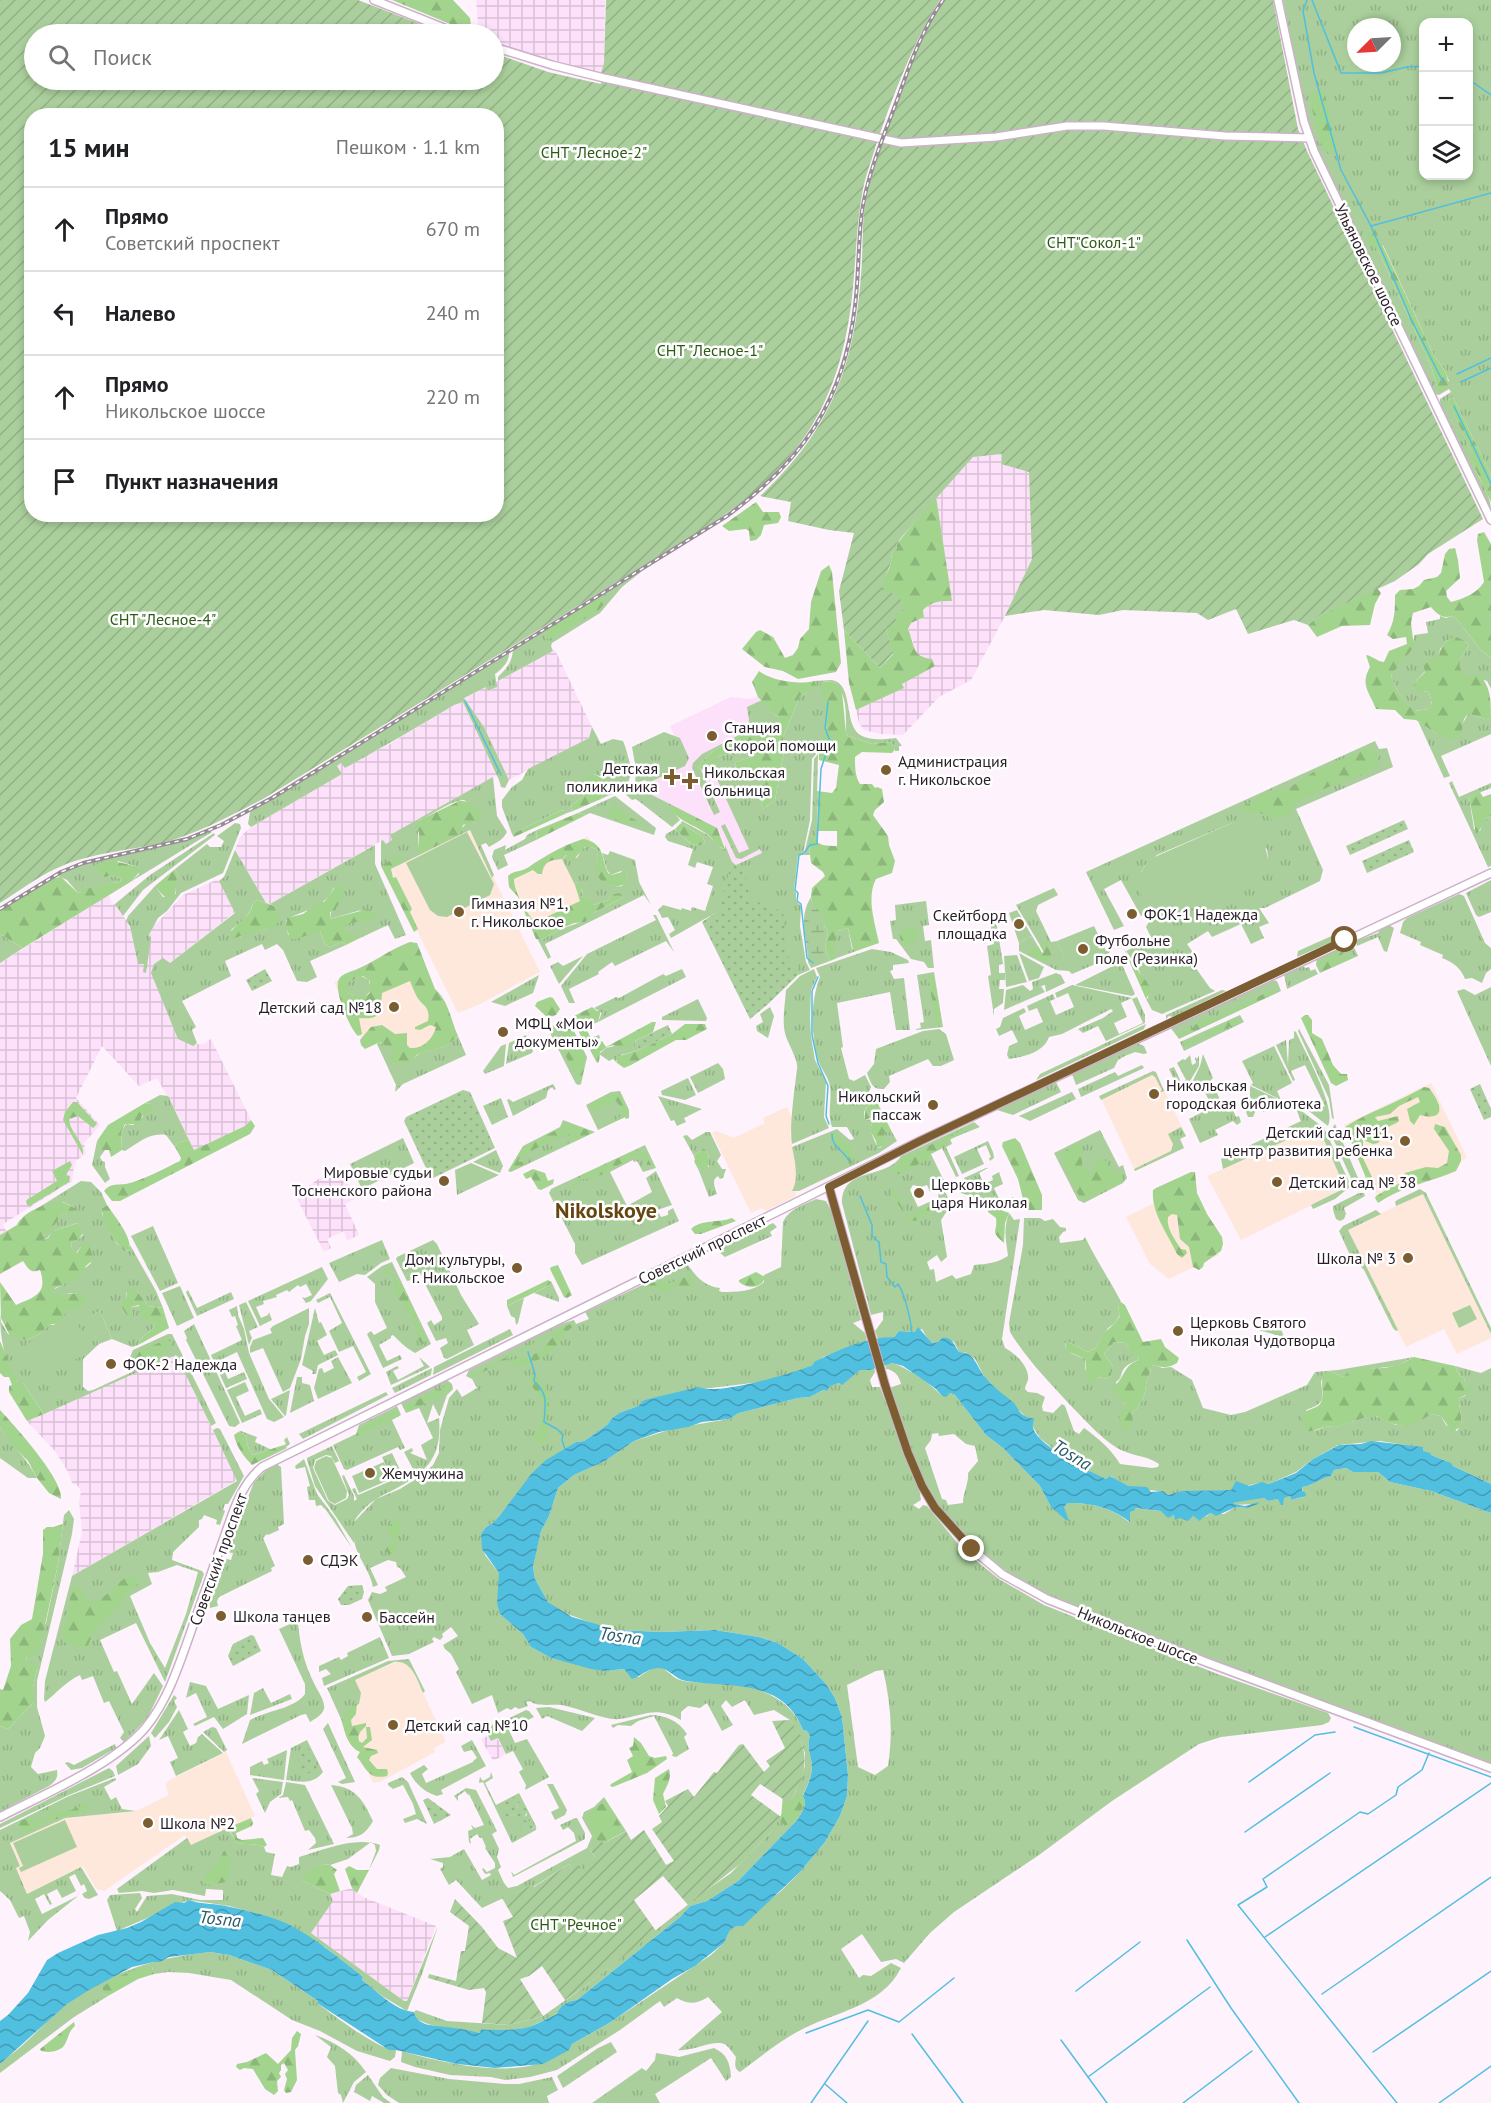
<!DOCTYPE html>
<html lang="ru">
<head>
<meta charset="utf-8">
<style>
	:root { --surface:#fff; --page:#f2f2f2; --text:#202124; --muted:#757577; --line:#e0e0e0 }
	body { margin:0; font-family:"PT Sans",sans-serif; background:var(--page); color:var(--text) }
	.controls { position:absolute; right:18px; top:18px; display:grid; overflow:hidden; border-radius:12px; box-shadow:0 3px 9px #0003 }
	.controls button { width:54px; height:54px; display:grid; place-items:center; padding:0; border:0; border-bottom:2px solid var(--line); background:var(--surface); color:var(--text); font:30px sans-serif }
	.compass { position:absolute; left:1347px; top:18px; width:54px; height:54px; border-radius:50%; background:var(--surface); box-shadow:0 3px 9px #0003; rotate:246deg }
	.stop { position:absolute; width:18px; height:18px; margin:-14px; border:4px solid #7c5d32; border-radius:50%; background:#fff }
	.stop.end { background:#7c5d32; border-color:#fff; box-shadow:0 2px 6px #0008 }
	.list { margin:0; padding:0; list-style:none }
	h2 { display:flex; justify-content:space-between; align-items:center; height:78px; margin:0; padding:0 24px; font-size:26px }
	h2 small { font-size:20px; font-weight:400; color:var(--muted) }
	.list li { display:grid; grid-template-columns:39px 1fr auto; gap:18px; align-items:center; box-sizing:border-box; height:84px; padding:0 24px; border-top:2px solid var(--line) }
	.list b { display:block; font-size:22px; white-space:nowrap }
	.list p { margin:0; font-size:20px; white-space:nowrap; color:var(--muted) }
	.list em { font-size:20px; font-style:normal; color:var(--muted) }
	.icon { flex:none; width:33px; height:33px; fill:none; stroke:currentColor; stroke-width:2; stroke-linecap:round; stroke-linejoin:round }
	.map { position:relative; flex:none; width:1491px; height:2103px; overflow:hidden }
	.search { position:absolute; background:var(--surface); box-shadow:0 3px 9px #0003; left:24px; top:24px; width:480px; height:66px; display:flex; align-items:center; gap:15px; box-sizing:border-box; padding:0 21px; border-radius:33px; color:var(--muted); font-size:22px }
	.panel { position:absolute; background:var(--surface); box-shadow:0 3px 9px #0003; left:24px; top:108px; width:480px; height:414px; border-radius:24px }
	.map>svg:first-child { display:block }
</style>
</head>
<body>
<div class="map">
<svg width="1491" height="2103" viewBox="0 0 1491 2103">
	<defs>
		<pattern id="industrial-grid" width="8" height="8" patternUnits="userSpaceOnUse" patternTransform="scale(1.5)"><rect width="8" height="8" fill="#fde0fa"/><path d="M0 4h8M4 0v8" fill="none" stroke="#d9c0d6"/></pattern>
		<pattern id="grass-tufts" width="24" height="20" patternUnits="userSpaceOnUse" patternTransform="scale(1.5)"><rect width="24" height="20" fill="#aacf9c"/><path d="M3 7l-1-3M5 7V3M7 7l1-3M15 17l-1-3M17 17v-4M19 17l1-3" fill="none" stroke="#92b186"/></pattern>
		<pattern id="forest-firs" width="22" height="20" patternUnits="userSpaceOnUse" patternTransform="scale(1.5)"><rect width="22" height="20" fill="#a2d48e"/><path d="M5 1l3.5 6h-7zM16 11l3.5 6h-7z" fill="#8cb67a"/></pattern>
		<pattern id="wetland-marsh" width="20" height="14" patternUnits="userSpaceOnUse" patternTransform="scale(1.5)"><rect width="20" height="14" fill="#aacf9c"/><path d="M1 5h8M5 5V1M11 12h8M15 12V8" fill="none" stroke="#92b186"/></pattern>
		<pattern id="park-dots" width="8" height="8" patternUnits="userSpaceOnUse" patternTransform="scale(1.5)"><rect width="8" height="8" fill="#aacf9c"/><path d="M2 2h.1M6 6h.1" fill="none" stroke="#92b186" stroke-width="1.8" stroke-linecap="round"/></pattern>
		<pattern id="garden-furrows" width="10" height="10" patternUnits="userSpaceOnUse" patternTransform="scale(1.5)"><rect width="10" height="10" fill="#aacf9c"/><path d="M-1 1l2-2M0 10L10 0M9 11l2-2" fill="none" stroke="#92b186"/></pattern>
		<pattern id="water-waves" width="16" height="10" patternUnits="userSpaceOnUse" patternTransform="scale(1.5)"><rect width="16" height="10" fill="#51bfdf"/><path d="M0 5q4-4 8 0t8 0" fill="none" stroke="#439bb5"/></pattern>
	</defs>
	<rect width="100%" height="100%" fill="#fef2fd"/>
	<!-- commercial -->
	<path fill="#fee7db" d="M787,1107L793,1120L790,1134L796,1171L795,1186L792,1191H795L796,1196L766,1211L762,1208L751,1213L712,1133L716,1131L734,1138L765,1123L763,1118Z"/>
	<!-- industrial -->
	<g fill="url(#industrial-grid)">
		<path d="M476,0H605L604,63L601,73L494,44V34H479Z"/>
		<path d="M1002,454L1001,464L1029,471L1032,527V559L1005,616L971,680L939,697L903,735L880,734L864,730L859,723L856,710L903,688L902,684L922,658L915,652L912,644L913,641L908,629L911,623L924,617L923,610L930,603L951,600L936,496L973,457Z"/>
		<path d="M555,650L592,727L589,738L509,780L484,727L464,698L486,687L489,691L497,687L496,682Z"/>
		<path d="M463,702L497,775L390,836L393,840L386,844L383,840L270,904L266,903L235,850L240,837L251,827L341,774L337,766L342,763L345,768L360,758L390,744L454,705Z"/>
		<path d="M216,880L219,881L235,912L170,963L187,1044H203L211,1039L251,1120L245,1126L194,1150L176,1112L157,1078L139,1086L102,1046L76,1098L100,1125L84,1143L86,1154L75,1161L72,1181L3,1224L6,1231L0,1235V963L109,895L112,905L115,904L130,926L138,964H144L153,923L156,924L183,895Z"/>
		<path d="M341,1170L356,1198L345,1204L359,1235L347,1241L344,1231L327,1239L331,1248L324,1252L295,1195L320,1178Z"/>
		<path d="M176,1354L237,1480L72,1576L82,1532L79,1501L81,1492L78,1486L72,1483L68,1472L55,1451L27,1421Z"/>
		<path d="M488,1736L491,1741L497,1738L506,1754L493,1761L481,1739Z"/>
		<path d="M352,1888L363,1897L436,1926L407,2001H404L311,1933L333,1901L330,1894Z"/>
	</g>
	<!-- education -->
	<g fill="#fee8db">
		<path d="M470,830L540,972L478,1005L458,1013L389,874L391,869Z"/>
		<path d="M588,836L620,896L537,935L508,878Z"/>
		<path d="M413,945L454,1031L397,1058L386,1034L364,1044L334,982Z"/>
		<path d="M1156,1072L1186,1136L1180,1139L1184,1148L1135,1171L1101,1098Z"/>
		<path d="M1431,1083L1467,1158L1379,1199L1344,1125Z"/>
		<path d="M1313,1128L1320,1131L1346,1188L1241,1240L1207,1176Z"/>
		<path d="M1187,1187L1219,1255L1169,1279L1150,1264L1126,1217Z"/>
		<path d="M1423,1193L1491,1334V1338L1457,1354L1444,1329L1406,1347L1347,1230Z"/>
		<path d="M399,1661L411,1667L446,1742L434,1748L435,1752L380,1782L373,1783L344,1718L354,1680Z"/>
		<path d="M226,1752L255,1816L190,1846L185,1835L104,1891L96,1889L83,1866L27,1894L16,1868L20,1866L10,1843L65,1818L136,1811L169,1795L165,1784L168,1781Z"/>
	</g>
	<!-- built -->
	<path fill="#fde0fa" d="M758,696L770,721L762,853L736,865L732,862L716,828L644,791H638L637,785L644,780L650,782L685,766L680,738L675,737L670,726L731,697L752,699Z"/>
	<!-- grass -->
	<g fill="url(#grass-tufts)" fill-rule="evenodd">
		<path d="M1283,0H1491V475L1453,397L1448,400L1471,451C1471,473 1491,489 1491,510L1440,404V399L1451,392L1449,389L1439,395L1435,394L1316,147L1303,102ZM1424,22H1468V176H1424ZM1356,27H1392V63H1356ZM1383,245L1434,356L1444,369L1449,381L1437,386L1431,366L1378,250Z"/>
		<path d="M640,570L641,572L622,587L600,613L552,643L551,646L553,651L498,681V677C507,668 512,663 513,649Z"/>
		<path d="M1440,616L1446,618L1452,616L1457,619L1480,649L1491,658V689L1487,681L1472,676H1465C1452,663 1464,656 1469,645L1465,641L1448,640L1440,649L1439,656L1416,681L1423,691L1429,692L1432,705L1428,709L1415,711C1405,705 1394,687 1391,675C1399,663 1414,652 1414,635L1428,633L1426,622L1440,619Z"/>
		<path d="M509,651C510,661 503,668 495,674L497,687L488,691L486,687L464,698L484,727L509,780L505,788L501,787L499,780L463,702L454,705C418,727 381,748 345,768L341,763L337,766L342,774L251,827L248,824L250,812L271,797Z"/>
		<path d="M832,680C855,684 842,726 862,736C872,741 886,739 896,738L902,746H899V751H895V747L890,742L872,744L848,736L846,733C846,717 848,692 833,681L822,682L821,684C821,691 825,696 826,703C830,722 826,744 812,759L810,820L803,854L798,855L794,890L796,893V901L801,906L800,926L806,962L810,970L798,975L758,918L740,866H731L727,881L732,867H739L756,919L788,968L743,943L722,935L703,922L717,912L671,938L669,934L675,930L668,917L662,918L658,910L663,905L681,910L682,908L691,911L692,907L705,911L713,886L707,884L713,867L697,862L695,868L688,865L693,849L668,841L665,837L666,834L675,829L691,844L699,846L705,843L703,837L681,823L682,821L708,835L721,848L725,849V845L732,862L736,865L762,853L760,849L741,859L736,858L721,826L725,824L739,853L749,849L711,766L701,770L720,812L714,815L692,768L693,763L702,754L747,731L749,720L747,707L762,700L775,715L779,717L780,721L777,729C759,724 726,742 711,753C706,756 702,763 698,767L700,769L711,764L715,772L717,771V757L727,754L736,755L753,747L757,751L754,756L736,762C734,769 736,775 741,780L758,778L765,786V796L761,805L763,809L775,800L784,751L783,737L800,696L816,687L814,681Z"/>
		<path d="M1468,714C1476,715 1483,720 1491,719V734L1441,756L1450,776L1444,778L1418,721L1437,734L1462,725Z"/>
		<path d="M592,727L601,744L613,739L623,741C626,747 627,754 629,760C635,787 622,789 601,799L606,789L603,777L593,774L588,792L571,806L573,811L567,813L564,810L560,811L512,834L502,807V800L512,787L522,780L528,769L589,738Z"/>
		<path d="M664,732L680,738L689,758L685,766L650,782L644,780L635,785L636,769L632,747Z"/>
		<path d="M1375,741L1379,749L1387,748L1393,767L1296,809L1323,870L1320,881L1265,908H1259L1269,923L1259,927L1264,938L1251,944L1241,924L1212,937L1208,931L1187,944L1197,958L1195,967L1210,988L1215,991L1162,1014L1152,1010L1146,999L1148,998L1149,985L1143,980L1138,968L1126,951L1152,939L1146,927L1151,918L1147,914L1141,916L1121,880L1104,889L1124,926L1114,930L1086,872ZM1232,823L1267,849L1268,858L1182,912L1167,914L1141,872L1145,865L1157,855Z"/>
		<path d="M818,754L817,795L818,844L815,842L809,845L810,855H804L812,820L814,759Z"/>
		<path d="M493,777L497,816L507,832C503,840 496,843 489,847L486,843L481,845L494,875L492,878L470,830L391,869L401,861L390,862L381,866V841L383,840L386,844L392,840L390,835ZM464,800L479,810L475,822L467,823L461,829L418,847V821C432,815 450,801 464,800Z"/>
		<path d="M1452,781L1459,797L1491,783V788L1469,797L1474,829L1480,831L1483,822L1491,816V866L1488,867L1449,783Z"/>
		<path d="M638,791H644L672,805L671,809L680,820L672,827L636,799L632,800L624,793Z"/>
		<path d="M615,796L656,828L654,835L590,813L586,815L578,813Z"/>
		<path d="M235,823L240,824L241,828L223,873L181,893L167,911L158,918L149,935L151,938L146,973L143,972L144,964H138L130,926L126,921L128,916L155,886L163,897L176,894L175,881L178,875L175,869L207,844L210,847H221L224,841L217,836Z"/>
		<path d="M209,830L212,832L132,881L139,874L135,866L118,861L104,877L115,876L121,879L120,882L113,883L94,890L83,887L81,892L78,893L67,880L58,876L53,878C81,859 119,857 151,849C171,845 190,838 209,830Z"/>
		<path d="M537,830L536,840L504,855L508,865L498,870L492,857L494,850L506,845L505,850L525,839L527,835Z"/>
		<path d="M214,833L215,835L143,890L123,916L115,904L150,875Z"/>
		<path d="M375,845V864L406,935L395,939L388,925L358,939C351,936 346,934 344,926L361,910L330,919L334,887C326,908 303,910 286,920L288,935L320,931L325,944L330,947L342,942L346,945L310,961L317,977L307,982L297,981L283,950L277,944L265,950L262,944L225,961L231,976L182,1001L196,1027L192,1030L197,1043L193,1046L178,1039L151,973L154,964L163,958L170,963L235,913L219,881L224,877L235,850L266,903L258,900L253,903C251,915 240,923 231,930L240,937L244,934L267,929L274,906L270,904Z"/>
		<path d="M588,846L598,850C598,856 597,859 596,865C595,878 610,888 622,886L627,878L621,871L611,875L607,870L602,853L608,855L610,851L635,860L639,882L651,905L644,895L545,944L551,957L548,959L538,940H541L558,930L581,922L595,912L622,898L619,893L612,894L608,900L594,905L589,899L583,897L582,890L577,882L575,885L562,859L567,855L577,858L582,849Z"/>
		<path d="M1491,880V912L1479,917L1476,915L1466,893Z"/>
		<path d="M1054,888L1058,895L1038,905L1036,911L1051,942L1057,941L1070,970L1104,956L1106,951H1110L1105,960L1072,974L1069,971L1056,970L1019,951V943L1026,939L1028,935L1030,938L1032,936L1042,953L1044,952L1016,905Z"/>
		<path d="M1459,894L1464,896L1485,943L1491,948V969L1486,973L1482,983L1472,978L1465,979C1460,967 1454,963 1442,958L1443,955L1420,945L1421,942L1400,933L1403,922L1407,918Z"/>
		<path d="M926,901L929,925L923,926L925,941L931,940L934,968H928L924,962L911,959L896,939H893L890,921L896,920L895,905Z"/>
		<path d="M653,915H656L674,952L666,941L615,966L612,962L598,972L599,974L569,989L575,1003H569L561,986L587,954L656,920Z"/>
		<path d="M989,916L997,926L1003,964L999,965V973H1005V980H1000L999,989H1004L1003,1003L994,1009V1016L988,976L991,975L987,946L994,944Z"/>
		<path d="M1389,925L1394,928L1387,952L1384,951L1378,937L1357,946L1356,941L1378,933L1381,928Z"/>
		<path d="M848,928L852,949L859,950L837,958L833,947L837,931Z"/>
		<path d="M1345,930L1347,931L1348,935L1297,957L1298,951Z"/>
		<path d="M0,934L23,948L0,963Z"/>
		<path d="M1351,941L1358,956L1320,973L1316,965L1317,957Z"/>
		<path d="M872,949L891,952L908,960L909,963L893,965V970L890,971L894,979L904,978L910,1030H896L890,992L837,1003L843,1047L841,1048L849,1079L854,1081L865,1075L871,1087L868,1094L877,1102L875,1104L868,1105L864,1112L865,1120L873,1119C873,1122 871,1124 871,1127C870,1132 876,1144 878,1148L882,1147L885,1132H892L897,1141L879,1153L799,1191H792C799,1180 795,1161 792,1147L837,1129L850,1140L854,1139L847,1127H832C827,1113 832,1101 830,1086C828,1076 821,1069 818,1060C811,1034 810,1002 820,977L816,968Z"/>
		<path d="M1019,953L1044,967L1039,978L1029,981Z"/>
		<path d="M1017,955L1027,982L1006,987L1004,956Z"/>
		<path d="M583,956L559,984L550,966L558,962L563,966Z"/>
		<path d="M1121,962L1135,994L1132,996L1075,985Z"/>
		<path d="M1302,966L1306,968L1309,967L1311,971L1315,969L1318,974L1287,989L1284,974L1290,970Z"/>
		<path d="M682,969L686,977L598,1022L602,1013L594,1008L616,997L619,998L665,973L663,974L666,976Z"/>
		<path d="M814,969L817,977L811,990L810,1017L811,1036L815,1060L826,1082L824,1117L829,1128L792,1144C789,1128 795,1086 797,1069C799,1060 787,1043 785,1033C782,1020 785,1004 786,990L800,976Z"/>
		<path d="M934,972L943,1027L916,1030V1029L921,1028L920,1023L924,1022L917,975Z"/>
		<path d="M1056,973L1061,975L1065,983L1046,992L1045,985L1041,986L1045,992L1004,1010L1006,990L1023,985L1030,991L1033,989L1032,982Z"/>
		<path d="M539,975L533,993L505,1006L491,1002Z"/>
		<path d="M361,976L369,980L371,991L365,996H353L348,992V982Z"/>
		<path d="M1272,980L1277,981L1281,991L1179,1039L1170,1027Z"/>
		<path d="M1072,985L1132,998L1121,1003L1127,1017L1114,1023L1119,1034L1143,1023L1132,999L1137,997L1145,1015V1023L1106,1041L1098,1026L1083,1033L1078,1029L1103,1018L1113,1011L1111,1009L1062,1034L1049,1037C1044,1052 1024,1057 1009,1059L1007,1055L1009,1046L1018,1042L1012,1030L999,1036L996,1029L1000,1027L1003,1018L1024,1008L1026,1012L1019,1016L1025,1030L1043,1022L1037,1008L1029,1011L1027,1006L1053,994L1055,999L1050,1001L1056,1015L1074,1007L1068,993L1057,998L1055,993Z"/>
		<path d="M1491,987V1066L1457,991L1464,989L1475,995Z"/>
		<path d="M1222,990L1226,991L1173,1017L1169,1016L1166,1019V1015Z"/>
		<path d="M698,999L707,1018L706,1021L662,1020V1017Z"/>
		<path d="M770,1007L774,1016L768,1038L757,1031L756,1026L763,1022L760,1014Z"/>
		<path d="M1240,1015L1244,1022L1184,1051L1180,1042Z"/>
		<path d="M562,1020L570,1023L587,1057L581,1084L579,1085L576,1084L548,1029Z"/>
		<path d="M1146,1024L1144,1029L1036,1080L1040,1074Z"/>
		<path d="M939,1029L946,1034L954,1060L941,1066H933L928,1059L889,1076L890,1082L884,1089C872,1090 871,1083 867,1073L874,1064L876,1049L923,1031Z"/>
		<path d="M1299,1029L1329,1085L1334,1119L1332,1118L1329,1099L1298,1031Z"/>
		<path d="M1294,1031L1296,1032C1304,1050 1338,1110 1328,1126L1296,1101L1299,1099L1306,1103L1311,1112L1325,1106L1305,1065L1291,1071L1295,1080L1293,1081L1276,1045L1286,1040L1288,1065L1289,1040L1294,1038Z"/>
		<path d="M526,1035L533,1051L532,1053L506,1064L509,1043Z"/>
		<path d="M458,1036L466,1055L403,1084L395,1092L396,1085L377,1044L379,1042L391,1049L393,1053L391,1055L398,1062L414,1058L420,1053L446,1046Z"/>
		<path d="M635,1041L639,1050L621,1055L616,1060L617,1063L613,1059L609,1061L599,1054L606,1048Z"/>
		<path d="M1137,1043L1144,1046L1147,1053L1144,1054L1135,1052L1125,1056L1118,1060L1114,1068L1076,1085L1072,1074Z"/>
		<path d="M506,1044L504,1066L485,1074L483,1071L501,1046Z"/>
		<path d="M1274,1046L1292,1083L1277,1091L1281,1100L1251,1085L1253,1083L1242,1061Z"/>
		<path d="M1203,1054L1213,1078L1211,1080L1223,1106L1232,1102L1237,1105L1232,1108L1236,1117L1239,1116L1241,1122L1237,1125L1233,1121L1215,1130L1218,1135L1200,1143L1189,1119L1212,1107L1202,1086L1187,1093L1200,1066Z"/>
		<path d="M1190,1055L1192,1065L1196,1063L1195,1057L1197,1059L1199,1055V1066L1187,1086L1183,1085L1184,1091L1180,1093L1169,1069L1174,1067L1181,1082L1186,1080L1177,1063L1183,1059L1185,1060Z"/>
		<path d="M718,1063L723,1069L725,1079L698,1093L690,1077Z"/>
		<path d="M1142,1065L1144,1068L1081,1097L1078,1089L1115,1072L1118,1076Z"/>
		<path d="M1153,1071L1156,1072L1164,1091L1157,1094L1162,1090L1155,1077L1152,1075L1101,1100L1099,1096Z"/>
		<path d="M688,1078L696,1095L685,1100L662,1095L661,1091Z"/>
		<path d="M1056,1082L1061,1092L1013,1115L997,1110Z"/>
		<path d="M553,1084L556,1089L554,1090L552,1087L548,1090L546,1098L513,1116L507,1100L509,1099L513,1102Z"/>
		<path d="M1250,1086L1280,1100L1263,1112L1261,1108L1256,1110L1253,1117H1248L1245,1109L1250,1099Z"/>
		<path d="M620,1091L629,1110V1118L626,1119L625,1117L598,1130L586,1105L611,1092Z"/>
		<path d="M1072,1092L1076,1099L1030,1121L1019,1116Z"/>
		<path d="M160,1095L168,1096L189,1140L177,1143L175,1147L166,1135C150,1132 138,1143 125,1151L122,1150L121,1132L126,1124L133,1125L141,1119L151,1104L145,1103Z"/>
		<path d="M658,1096L702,1109L684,1118L686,1122L677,1126L674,1120L671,1121Z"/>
		<path d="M501,1098L508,1117L492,1125L483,1106Z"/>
		<path d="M1291,1103L1324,1128L1351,1186L1335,1199L1313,1209L1311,1205L1345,1188L1320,1131L1313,1128L1223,1169L1221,1159L1301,1121L1295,1106L1284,1110L1281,1107Z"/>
		<path d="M563,1120L595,1132L511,1172L508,1171L523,1146L560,1127Z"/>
		<path d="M974,1122L980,1127L950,1139L952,1144L946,1147L959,1176L956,1177L942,1148L931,1154L945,1183L939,1189L930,1192L927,1185L921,1187L913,1185L910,1190L918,1207L938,1198L939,1191H945L951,1205L941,1220L947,1257L941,1262L937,1255L927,1262L930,1270L934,1269L936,1282L952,1275L956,1279L971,1274L974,1265C987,1264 997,1263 1008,1256C1006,1239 1003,1230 1009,1213L1014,1220L1020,1219L1002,1339L1005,1348C1015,1353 1030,1367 1028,1380C1027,1383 1025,1386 1025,1389L1028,1392L1037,1393L1045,1397L1042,1406L1043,1411L1053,1413L1062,1404L1065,1406L1074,1431L1079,1434L1084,1428C1098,1438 1112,1450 1120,1464L1152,1468L1158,1467L1159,1464C1146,1455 1130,1456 1117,1448C1100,1437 1086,1421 1072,1407C1050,1383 1027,1360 1010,1332L1009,1323L1023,1245L1024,1218H1040L1045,1221L1053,1219L1060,1227L1066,1228V1231L1063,1232L1059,1237L1060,1243L1083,1240L1085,1237C1096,1260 1110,1280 1121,1302L1118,1306L1120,1315L1115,1323L1108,1328L1096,1348L1087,1352L1069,1342H1065C1065,1353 1076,1355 1085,1359V1369L1094,1381L1098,1377L1107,1379L1111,1376L1113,1366L1104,1354L1114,1342L1126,1343L1130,1351L1137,1356L1139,1360C1133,1362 1127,1364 1123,1370C1120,1376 1122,1378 1116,1382L1120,1397L1132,1414C1141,1403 1144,1400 1146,1386C1146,1379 1151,1374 1151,1366L1156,1365L1162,1368L1171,1367L1192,1380L1203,1408L1231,1415L1245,1412L1307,1385L1315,1372L1338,1370L1414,1357L1397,1366L1361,1370L1343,1377L1329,1371L1321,1381C1323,1399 1325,1404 1306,1410L1311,1431C1317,1431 1320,1428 1325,1427C1330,1426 1334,1428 1339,1426C1346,1424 1369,1415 1375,1416C1381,1418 1387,1422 1393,1424C1410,1429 1418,1420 1432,1414L1441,1416L1446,1425L1457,1431L1462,1423L1459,1403L1460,1398L1465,1396L1470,1388H1466L1464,1378L1460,1376L1455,1366L1481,1373L1491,1368V1484L1453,1466C1447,1459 1432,1457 1423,1451V1448L1380,1441L1338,1445L1313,1459L1296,1472L1269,1484C1256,1480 1244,1489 1231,1490C1210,1491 1189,1490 1168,1495C1158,1488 1140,1491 1128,1487C1122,1484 1116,1480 1111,1476L1106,1479L1094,1475L1075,1460L1058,1453L1040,1438L1027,1418L985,1378L975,1359L965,1352H959L954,1342L942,1338L938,1342L932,1343L928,1339L922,1329L915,1332L899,1331L894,1337L878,1339L875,1331L883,1320V1312L871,1315L842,1203C842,1166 886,1180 901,1156Z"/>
		<path d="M1335,1124L1361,1185L1359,1189H1356L1331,1134V1130Z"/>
		<path d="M1181,1127L1186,1136L1180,1139L1184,1148L1135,1171L1134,1169L1171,1151L1173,1144L1168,1134Z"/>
		<path d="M1100,1130L1119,1167L1123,1165L1127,1178L1123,1183L1084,1203L1078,1200L1054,1153Z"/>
		<path d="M706,1132H710L721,1155L717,1161L722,1169H726L723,1178L720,1179L718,1176C711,1180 715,1187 717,1194L709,1197L699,1171L700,1166L709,1167V1157L704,1148L694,1156L683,1136L687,1135L692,1140Z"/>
		<path d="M403,1138L414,1163L362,1189L350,1164Z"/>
		<path d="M97,1141L101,1149L105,1150L100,1157L102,1161L105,1162V1167L110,1179L105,1183L92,1165Z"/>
		<path d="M988,1141L993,1152L994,1158L990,1161L989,1158L991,1157L986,1145L977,1149L984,1164L962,1174L954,1157Z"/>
		<path d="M645,1145L656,1168L643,1172L637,1161L634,1162L633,1160L610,1172L627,1206L652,1192L646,1178L656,1171L672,1205L657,1210L661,1217L668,1215V1211L673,1208L679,1221L582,1265L575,1253V1244L549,1193L551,1189Z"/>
		<path d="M496,1150L503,1166L500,1173L473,1162Z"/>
		<path d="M471,1163L499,1175L457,1195L455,1170Z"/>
		<path d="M986,1168H988L979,1173L984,1184L993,1180L992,1176L999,1172L1003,1184L994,1188L1001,1203L1013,1197L1016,1205L1009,1207L961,1193L959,1189L965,1180L964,1178Z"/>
		<path d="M81,1181L91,1182L101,1192L107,1205L102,1208V1214L117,1244L127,1251L130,1250V1245L156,1291L163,1308L148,1306L137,1291L126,1292L127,1298L124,1302L123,1307L133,1314L131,1307L140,1306C141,1320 147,1317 155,1324C152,1333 142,1333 138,1345L132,1347L112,1339L100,1311L88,1317L99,1344L83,1359V1387L88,1391L93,1390L134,1371L130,1357L133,1350L168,1334H172L216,1423L211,1426L176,1355L44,1414L23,1383H18C4,1360 0,1339 0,1313L1,1322L8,1334L26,1340L38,1335L49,1325H54L67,1311L85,1302V1295L72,1293L54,1296L53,1290L74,1278L91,1263L81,1247L76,1253L71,1248L72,1242L79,1239L83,1235L78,1223C73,1224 59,1229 54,1231C50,1234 48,1238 43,1240L42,1238L63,1213L75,1214V1208L63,1202L38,1208Z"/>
		<path d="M1420,1189L1426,1193L1491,1328V1334L1423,1194L1396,1206L1395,1202L1397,1200Z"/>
		<path d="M1359,1193H1364L1365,1196L1344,1208L1346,1214L1344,1219L1340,1221L1336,1219L1333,1210V1206Z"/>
		<path d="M816,1199L826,1201L832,1212L861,1320L853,1323L865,1333L867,1341L823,1357L814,1365L792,1374L767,1381L703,1389L644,1400L638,1406L619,1413L611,1419L608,1424L593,1435L584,1441L576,1442L565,1449L521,1488L500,1515L493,1523L486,1527L481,1534L485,1555L499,1573L500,1614L523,1634L531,1647L551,1658L604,1671L624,1669L628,1673L639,1677C668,1656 661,1675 683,1681C693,1683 706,1682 716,1683C751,1684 789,1694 803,1730L807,1731L810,1736C806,1747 811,1755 812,1766C812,1776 807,1786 803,1795C808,1805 803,1810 798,1819L738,1881L707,1901L690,1906L680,1917L577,2000C567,2001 559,2006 557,2014L527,2028L499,2031L482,2029L480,2033C459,2028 436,2030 417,2019L414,2012L416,2010L447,2021L509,2025L543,2016L584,1987L704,1892L731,1873L770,1833L796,1791L805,1766V1753L801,1742L803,1740L790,1720L774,1710L754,1715L745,1700L732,1707L726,1700L721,1706L733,1725L722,1731L707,1703L700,1708L688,1706L681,1712V1720C655,1705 644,1716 619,1719C606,1721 576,1707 561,1705C551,1704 536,1707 530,1701L526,1702L528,1706L519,1709L515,1707L511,1710L507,1708L498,1713L492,1695L472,1704L456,1672L459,1669L451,1654L445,1649L443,1645L458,1636L451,1627L442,1634L443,1637L440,1640L434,1637L432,1639L434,1642L409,1654L392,1656L368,1600L372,1592L380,1594L387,1591L385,1587L406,1577L400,1568L397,1567L396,1562L388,1560L370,1568L378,1585L373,1587C370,1572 361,1562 356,1548C351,1534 354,1515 354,1501L357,1499L352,1489L355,1488L358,1495L393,1480L382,1457L392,1453L402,1474L413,1469L404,1452L412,1448L413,1451L410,1453L427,1460L421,1445L433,1438L419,1408L406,1413L401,1403L447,1380L452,1384L453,1389L447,1395L440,1415L439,1416L433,1404L427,1423L439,1418C442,1455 429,1471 397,1488C384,1495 376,1497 365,1508C360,1513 357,1516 354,1522L376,1499L400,1489L422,1475L433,1465L439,1453L440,1430L449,1398L457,1389L462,1397L477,1388L472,1379L466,1376L469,1370L561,1324L574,1320L576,1324L589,1319L585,1312L687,1264C696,1276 703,1286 720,1288L719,1291L722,1292C736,1292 753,1292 764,1282V1275L781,1267L783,1222C789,1209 803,1205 816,1199Z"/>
		<path d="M1376,1210L1381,1214L1348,1230L1398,1330L1396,1331L1393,1328L1364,1270L1350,1255L1339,1231L1343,1226Z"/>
		<path d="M773,1223L777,1227L770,1232L772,1236L725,1257L719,1252V1248Z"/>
		<path d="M153,1226L178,1283L160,1291L131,1236Z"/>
		<path d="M382,1240L390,1259L381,1263L365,1275L357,1274L339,1282L329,1263Z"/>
		<path d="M433,1240L437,1244L461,1295L479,1324L467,1330L474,1345L447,1359L444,1358L440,1348L448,1343L446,1338L436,1341L427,1323L431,1320L434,1325L442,1320V1317L425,1284L427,1283L419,1272L410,1275L412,1280L407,1281L396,1259L397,1257Z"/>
		<path d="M392,1262L431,1344L415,1353C406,1348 400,1342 393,1335L391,1336V1338L379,1345L387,1361L400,1355L402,1359L383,1368L367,1334L371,1331L374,1335L387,1328L375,1302V1284L367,1277L382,1266Z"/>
		<path d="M322,1267L328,1279L311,1301L306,1303L302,1297L305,1298L312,1295L306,1284L300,1287L298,1285L289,1292L287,1290L276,1295L277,1297L263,1301L264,1304L256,1307L261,1318L268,1315L269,1312L272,1320L260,1326L248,1301Z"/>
		<path d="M551,1281L559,1298V1302L534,1293L548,1286Z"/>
		<path d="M180,1286L194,1318L177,1326L162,1293Z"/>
		<path d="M188,1290L197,1308L231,1292L234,1299L197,1316L186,1292Z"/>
		<path d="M330,1293L371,1374L359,1381L357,1377L366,1372L353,1346L339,1352L329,1331L342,1323L330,1297L318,1303L316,1300Z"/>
		<path d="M524,1298L518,1323L516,1325L515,1318L511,1316L507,1306Z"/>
		<path d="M246,1302L258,1327L249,1331L252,1338L249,1345L239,1305Z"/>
		<path d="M237,1306L238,1315L244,1329L249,1353L269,1399L284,1417L274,1422L267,1419L237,1352L220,1360L228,1379L244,1372L247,1379L226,1388L211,1355L242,1340L236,1326L238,1325L235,1316L232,1317L229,1310Z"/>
		<path d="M309,1308V1324L305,1336L301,1359L290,1388L283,1392L263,1348L250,1353V1347L253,1340L272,1333L270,1329L273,1326Z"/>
		<path d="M315,1308L319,1323L321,1322L327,1335L317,1341L324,1355L335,1350L338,1355L318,1365L316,1374H312L313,1371L302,1365Z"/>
		<path d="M194,1324L240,1423L235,1427L229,1426L186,1340L187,1338L184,1331Z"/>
		<path d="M510,1329L513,1335L433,1375L434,1367Z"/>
		<path d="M338,1357L352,1383L318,1399L314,1388L319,1369L322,1368L324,1373L334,1368L331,1361Z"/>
		<path d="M419,1357L430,1367L391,1385L386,1372L397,1366L399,1368L393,1371L398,1380L424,1366Z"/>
		<path d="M892,1363C908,1368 931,1384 942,1396L950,1393L955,1395L986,1435L1003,1448L1040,1486L1051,1507H1064L1068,1503C1089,1502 1113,1508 1129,1522L1130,1512L1134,1508L1161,1511L1180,1518L1193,1516L1196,1518L1207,1516L1211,1513L1224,1514L1236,1507L1247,1508L1254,1504L1234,1505L1233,1503L1240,1499V1495C1251,1490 1259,1495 1268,1501L1290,1496L1291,1500L1303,1497L1302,1487C1310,1487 1322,1478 1331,1476L1334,1470L1346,1468L1353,1472H1378L1390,1482L1431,1491L1491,1513V1764C1425,1741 1361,1714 1295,1691C1241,1671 1187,1652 1133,1631C1059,1602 999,1580 946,1516C918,1483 903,1429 889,1388L901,1384C899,1376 895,1370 886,1369L885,1364ZM938,1433L939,1436L954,1434L966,1444L975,1446L978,1461L968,1473C969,1483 963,1493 963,1503L948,1505L946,1500L942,1499L925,1448L931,1440L932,1434Z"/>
		<path d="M874,1367L875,1372L870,1380L872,1387H880L920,1493L921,1500L913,1505L919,1509L923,1505L927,1506L964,1551L999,1579L1044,1605L1215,1673L1328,1713L1331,1718L1329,1722L1322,1725L1221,1737L1199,1744L1112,1801L1039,1855L954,1912L930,1933L904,1963L896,1959L881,1962L862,1934L841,1949L859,1978L863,1975L871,1976L891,1963L901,1968C881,2008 832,2012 797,2032C777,2043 759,2058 740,2072C734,2069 735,2063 736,2057C733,2054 730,2048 726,2045C715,2038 693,2052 678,2050L722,2012L708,1997C697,2004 688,2005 677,1998L664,2007L660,2001L620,2030L557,2070L530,2077L505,2080L491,2077L450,2075L415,2067L401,2062L402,2051C442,2063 516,2080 553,2057C560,2052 568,2052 572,2044L611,2022L711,1955L724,1943L730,1930L780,1892L800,1872L825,1842L840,1816L847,1796L848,1775L842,1717L835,1698L826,1684L803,1659L778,1643L759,1637L715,1630L661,1632L617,1630L597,1625L562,1612L548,1602L535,1579L533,1567L536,1552L541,1531L549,1516L558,1488L574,1475L605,1461L634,1441L675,1428L729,1419L739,1413L798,1398L810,1397L823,1390L827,1391L829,1386L839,1383L842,1384L860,1370H870ZM883,1670C891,1702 893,1734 888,1766L875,1775L858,1767L847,1685L876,1671Z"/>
		<path d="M432,1368L431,1375L395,1393L392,1388Z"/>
		<path d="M297,1377H302V1383L310,1385L314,1401L290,1413Z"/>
		<path d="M245,1382L249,1391L236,1397L245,1416L260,1409L262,1414L242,1423L227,1390Z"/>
		<path d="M290,1390L286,1415L285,1416L271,1399Z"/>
		<path d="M386,1392L388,1395L303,1439L299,1434Z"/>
		<path d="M397,1406L401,1415L392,1420L405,1448L400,1450L398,1447L347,1470L344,1469L333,1445L356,1434L359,1425Z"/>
		<path d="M0,1427C12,1445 27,1459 37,1478H28L0,1458Z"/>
		<path d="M217,1428L220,1429L244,1476L228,1504H225L223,1510L225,1511L220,1525L216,1524L217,1520L204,1515L202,1519L199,1520V1527L173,1552L172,1560L202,1571L204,1574L165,1682L136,1623L100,1640L114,1672L117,1671L132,1704L154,1673L163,1686L147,1719L124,1742L120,1738L124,1732L109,1701L104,1703L93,1676L82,1680L80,1675C65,1682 57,1693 45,1702L44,1699L45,1681L72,1576L237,1481L213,1430ZM177,1565L198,1572L186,1614L165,1668L150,1643L130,1596L152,1584L148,1573L158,1572Z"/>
		<path d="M241,1431L257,1437L255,1442L272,1450L286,1444L284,1440L287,1437L290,1444L286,1447L284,1445L253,1455L249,1450L245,1434L238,1432Z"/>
		<path d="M332,1446L339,1461L335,1463L331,1456L326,1455L315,1460L313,1468L328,1501L335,1505L347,1499L349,1495L342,1476L344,1475L354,1496V1543L315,1486L307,1460V1458Z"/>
		<path d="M304,1459L317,1494L335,1518L352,1548L326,1510L321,1505L316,1506L315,1500H309L307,1487L310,1486L305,1467L296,1469L295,1466Z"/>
		<path d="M276,1464L281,1467L284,1524L278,1527L279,1530L268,1535L267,1534L263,1538L275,1566L271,1568L272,1571L219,1597L217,1601L218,1606L210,1608L207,1603L217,1584V1581L215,1580L223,1558L231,1560L233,1553L227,1552L254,1482L266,1470Z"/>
		<path d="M69,1510L74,1519L72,1534L37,1681V1707L45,1736L40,1748L35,1753L31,1767L38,1774L57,1770C58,1778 56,1781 49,1786L0,1812V1726L8,1729L33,1703V1687L37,1669L27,1661L26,1656L46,1623L58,1564L64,1515Z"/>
		<path d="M295,1619L298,1623C300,1644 304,1664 314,1683C317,1690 326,1702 324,1709C322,1715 315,1719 310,1722L306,1714L301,1715L242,1744L250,1720C268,1710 294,1709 305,1694V1684L279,1629L290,1624V1620Z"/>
		<path d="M380,1637L389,1658L324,1686L322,1678L331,1674L326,1669L319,1672V1666L339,1657L341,1660L348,1656L347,1653Z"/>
		<path d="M409,1659L425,1691L423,1693C417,1680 412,1660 394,1662L355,1680L361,1693L359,1704L352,1707L341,1719L327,1688L388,1661Z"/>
		<path d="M190,1682L206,1686L218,1709L249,1695L247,1714L223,1729L214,1717L195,1726L193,1724L207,1717L196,1693L186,1698Z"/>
		<path d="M263,1688L271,1703L290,1694L292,1699L250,1715L254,1693Z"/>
		<path d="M174,1695L177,1698L174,1701L177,1707L169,1722L155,1738L151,1733Z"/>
		<path d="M549,1707L595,1718L582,1731L547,1716L542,1719L536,1708Z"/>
		<path d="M179,1710L188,1729L183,1732L190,1746L196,1743L198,1737L202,1734L223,1753L176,1776L170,1762L178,1758L168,1736L159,1740Z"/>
		<path d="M526,1710L529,1711L534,1717L526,1721L522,1717L507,1726L515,1743L527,1739L549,1777L525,1790L526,1785L519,1772L523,1769L513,1751L506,1754L498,1738L491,1741L485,1730Z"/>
		<path d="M651,1715C665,1715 679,1721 687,1734L684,1737L689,1749L676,1757L672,1756L673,1753L654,1716L638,1721L631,1726L618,1725L613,1728L611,1725Z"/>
		<path d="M328,1723L355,1782L342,1784L338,1782L346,1778L323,1729Z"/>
		<path d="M212,1727L216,1728L227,1750L224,1752L203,1732Z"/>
		<path d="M149,1736L151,1746L138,1764L118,1775L116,1766Z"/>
		<path d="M307,1740L323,1772C313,1785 300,1782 286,1780L291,1748Z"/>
		<path d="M472,1740L486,1766L441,1790L443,1794L437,1796C426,1793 415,1784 410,1773L424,1765L428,1769L422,1774L426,1783L473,1762V1761L477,1758L472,1750L464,1752L461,1746Z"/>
		<path d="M115,1744L116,1748L82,1768L71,1770L65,1763L68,1762L74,1765Z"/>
		<path d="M287,1750L284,1780L250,1775V1767L262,1761L264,1765L269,1763L267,1759Z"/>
		<path d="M109,1768L113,1771L115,1776L69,1795L0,1828V1824Z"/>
		<path d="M491,1772L493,1778L485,1783L496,1805L519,1793L536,1826V1830L512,1843L483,1782L479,1783L480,1777L483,1781L490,1777ZM516,1804L518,1808L526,1810L527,1815L523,1818L525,1822L530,1821L536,1828L533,1827L532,1830L524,1827L513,1814L505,1818L506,1809Z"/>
		<path d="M402,1777L408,1782L427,1824L417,1819L405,1823L403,1819L416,1814L413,1804L403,1785L393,1789L388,1785V1783Z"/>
		<path d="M115,1778L116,1780L104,1787L111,1800L116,1797L122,1809L136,1811L65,1818L10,1843L20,1866L16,1868L27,1894L81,1867L98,1895L89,1899L85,1898L82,1894L87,1891L84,1884L81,1886L75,1874L69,1877L76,1891L62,1898L57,1889L47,1894L52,1904L50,1905L44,1894L35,1899L42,1914L78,1896L48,1920L28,1941L30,1932L24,1916L19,1918L10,1900L0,1891V1830L69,1796Z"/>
		<path d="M252,1778L283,1782L281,1794L270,1802L265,1813L256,1794L259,1791Z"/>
		<path d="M286,1782L305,1785L334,1844L308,1850L316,1843L315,1838L309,1830L305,1831L292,1800L290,1801L288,1797L278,1798L283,1795Z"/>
		<path d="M547,1784H553L567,1810L565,1815L555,1820L551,1812L559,1808Z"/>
		<path d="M331,1785C356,1787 363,1800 373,1821C366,1833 360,1838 346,1838L353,1834L352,1828Z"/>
		<path d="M466,1788L476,1790L497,1831L492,1834L499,1849L497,1857L501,1867L498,1870L504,1883L508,1888L517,1886L587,1848L592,1836L582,1818L584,1812L594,1807L604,1797L626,1831L590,1849L595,1857L584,1870L572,1869L569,1864L533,1887L532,1885L482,1908L456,1880L449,1885L440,1869L443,1867V1863L430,1859L450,1857L464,1849L482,1880L491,1875L490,1873L485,1874L482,1869L483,1868L487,1872L495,1868V1863L485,1848L486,1847L482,1838H480L477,1834L470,1839L471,1844L469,1842L468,1831L473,1829L471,1825L475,1828L484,1825L469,1794L468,1795L465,1791L458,1796V1801L454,1796Z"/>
		<path d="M575,1818H577L585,1833V1839L513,1877L511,1871L514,1875L576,1841L574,1833L568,1827L563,1830L560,1825Z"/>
		<path d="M230,1827V1832L237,1843C247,1845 256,1843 264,1847L266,1852L275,1854L271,1875L282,1877L287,1866L291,1867L299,1864V1857C324,1850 355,1836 380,1845L379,1850L369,1870L376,1851L375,1845L371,1842L348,1859L330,1865L324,1864L316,1868L303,1881L330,1894L333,1901L311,1933L404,2001H407L438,1926L422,1974L407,2011L382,1996L362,1980L363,1977L325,1947L269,1917L229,1906L189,1900L117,1931L107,1900L110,1895L140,1893L142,1898L135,1909L137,1912L147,1896L172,1894L200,1900H223V1890L206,1889L205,1896L173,1890L154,1893L142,1891L119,1893L117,1889L187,1838L191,1845Z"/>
		<path d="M210,1952L229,1955L272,1970L318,2001L317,2003C332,2014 380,2051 396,2050L395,2057L390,2061L357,2051L320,2031L292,2020L231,1980L189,1973L168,1972L154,1974L152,1967L144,1968L103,1994L108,1996L74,2017L0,2073V2064L6,2058C29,2043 46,2020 68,2003C110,1972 158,1957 210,1952Z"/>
		<path d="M315,2035C337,2043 353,2053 366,2072L354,2082L343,2103L341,2095L338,2093L335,2066L327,2057L331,2047Z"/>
		<path d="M611,2042L617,2052L563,2088L557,2076L598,2048Z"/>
		<path d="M714,2048C727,2054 730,2063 731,2077L726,2081L711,2058L655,2094L660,2103H592L642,2068L646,2071L655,2060L656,2053L679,2057Z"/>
		<path d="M391,2068L449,2079L505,2084H519L552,2077L558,2090L547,2096L549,2103H399L387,2095L378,2085L380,2078Z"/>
		<path d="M368,2075L383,2097L391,2103H384L372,2096L370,2101L354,2092L356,2085Z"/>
	</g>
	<!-- forest -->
	<g fill="url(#forest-firs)" fill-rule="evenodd">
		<path d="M392,0H453L470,18L472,33Z"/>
		<path d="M1321,90L1325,94L1337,152L1328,154L1319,140L1310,99V93Z"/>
		<path d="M1375,229L1434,356C1441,365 1449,374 1448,385L1440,392L1436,388L1437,386L1431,366L1378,250L1368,243L1367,232Z"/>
		<path d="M1453,397L1491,475V502L1471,460V451L1449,403L1448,400Z"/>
		<path d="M936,496L952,601C940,601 932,601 923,610L924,617L911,623L908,629C915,645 911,657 932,659L935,666L902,684L904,688L856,710L849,683L844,630L880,668L893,654C888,637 879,606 881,589C883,577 894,566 891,554L897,548L896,545Z"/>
		<path d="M756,502L763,512H779L781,517L778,523L764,525L761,535L756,540L750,541L749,531L746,529L729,531L722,526Z"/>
		<path d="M1484,532L1491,544V658L1480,649L1457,619L1452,616C1442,619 1437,614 1431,607L1413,613L1411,623L1414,647L1391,675C1394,687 1405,705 1416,711L1428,709L1432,704L1429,692L1423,691L1417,692L1413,687L1416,681L1425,672L1424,666L1428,661L1439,656C1440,647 1446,641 1454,636L1465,641L1469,645C1463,656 1453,664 1466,676L1478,674C1491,685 1491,701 1491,719C1483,720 1476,715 1468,714L1464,719L1461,733L1456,738L1450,739L1437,734L1416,720L1404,719L1395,710L1376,709C1369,691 1360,685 1370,667L1366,655C1373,656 1376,661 1384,662L1389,651L1407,644L1406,637L1393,639L1387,635C1395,621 1395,611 1395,595L1400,590L1413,589L1419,586L1424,580L1437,577L1441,573L1445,554L1449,549L1455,548L1458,560L1460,578L1446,591L1447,597L1451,602C1465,598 1476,594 1484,582L1477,540L1478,534Z"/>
		<path d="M829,565L832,572L841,663L836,672L798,679L783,671L765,667L742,649L756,632L760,630L773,637L785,658L793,655L798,648L800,639L809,629L811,602L821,571Z"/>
		<path d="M1377,588L1381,593L1375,604L1370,625L1342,626L1317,637L1308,625L1320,615Z"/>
		<path d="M601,597L604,604L599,610L552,638L547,639L545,635L546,630Z"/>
		<path d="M759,671C772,681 798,685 814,681L817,687L800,696L783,737L784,751L775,800L763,809L761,805L765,796V786L758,778L741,780C736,775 734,769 736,762L754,756L757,751L753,747L736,755L727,754L717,757V771L715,772L711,764L700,769L698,767C702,763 706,756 711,753C727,741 758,724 777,728L779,717L775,715L758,697L752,682Z"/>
		<path d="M833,681L840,687L842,692L846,733L848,736L872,744L890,742L896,748L892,753L862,752L855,757C855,767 855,776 860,784H872L875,788L877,787L882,789L884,802L875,810L873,815L888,836L889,845L895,861L892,873L876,879C866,898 875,923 879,943L859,950H853L848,928L837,931L834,947L837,958L830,961L825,948L828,932L812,903L811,897L812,888L825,876L823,872L811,863L809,845L812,837C818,846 827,846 837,846V831H818L817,791L832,793L836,788L839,765L819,760C817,747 827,736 827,722C828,708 822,697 820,684L822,682Z"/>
		<path d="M1368,748L1374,750L1379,761L1376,767L1371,771L1335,784L1296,802L1290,814L1270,820L1266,814L1245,812L1242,808L1267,792L1277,789L1286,790L1315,771Z"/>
		<path d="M593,774C609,780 609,784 601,799L573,811L571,806L588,792L586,781L588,776Z"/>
		<path d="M1480,792L1483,797L1491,794V816C1483,820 1482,829 1476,834L1469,797Z"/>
		<path d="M459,801C469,800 482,808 483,818L480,821L463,825L461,833L422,853L418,852L419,833L416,825L418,821Z"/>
		<path d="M614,805L627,816L636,820L638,823L636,825L608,817L607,812Z"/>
		<path d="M672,805L717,828L725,849C716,847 714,839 707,834C693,824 682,823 670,809Z"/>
		<path d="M565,810L567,813L514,837L512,834L560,811Z"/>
		<path d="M578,813L586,815L536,840L537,830Z"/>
		<path d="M681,823L703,837L705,843L699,846L691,844L675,829Z"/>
		<path d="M584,839C605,844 601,857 608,873L612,875L625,871L627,878L624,884C615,890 597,882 596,871C595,864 598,858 598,850L591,847H585L574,859L570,860L566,855L562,859C551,860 544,861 542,874H538L533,870L514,879C514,893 526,910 534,922L538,921L580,901L575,885L577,882L581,887L583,897L590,899L594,905L608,900L612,894L619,893L622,895V898L595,912L585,922L574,923L558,930L541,940L536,939L518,897L509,887L508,876C514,870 522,872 529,867C543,857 567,843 584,839Z"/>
		<path d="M399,855L402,857V861L391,869L393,878L396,877L412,909L410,912L418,929L414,932L381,866Z"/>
		<path d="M109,860L135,866L140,871L132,881L23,948L0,934V909L53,878L61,877L78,893L81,892V886C98,892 103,883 120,882L121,879L115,876L104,877L98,871L97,864Z"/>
		<path d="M175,869L178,875C174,883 178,892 173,899C164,899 160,892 155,886Z"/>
		<path d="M337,885H341L345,889C342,898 339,908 330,912V919L368,909L375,914V918L372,920L349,923L345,926L346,931L358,939L346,945L342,942L330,947L325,944L320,931L296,939H290L286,926L287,918L303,914L319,902H324Z"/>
		<path d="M258,900L274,906L280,921L274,926L267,929L231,939L229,936C234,923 251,919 253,903Z"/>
		<path d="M905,927H915L918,929L917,939L911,946L904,945C898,938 899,933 905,927Z"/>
		<path d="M1118,935L1129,959L1149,985L1151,990L1146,999Z"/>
		<path d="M1047,941L1051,955L1047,961H1041L1027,953L1029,949L1038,946L1042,953H1044L1040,945Z"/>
		<path d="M410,942L417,943L435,989C449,1001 451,1021 458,1036L446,1046L418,1054L409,1063H394L390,1060L392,1051L380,1042L365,1049L361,1045L360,1040L371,1027L382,1025L395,1034L407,1033V1045L410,1048C423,1049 433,1039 436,1027L430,1025L420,1030L415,1029V1027L428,1021C431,1005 421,1006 416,995C414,991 412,986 410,981L382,993C380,1013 382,1020 359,1018L362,1034L358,1036C350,1029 333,990 339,979C342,974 349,972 355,970C375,962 390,949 410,942ZM363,976L370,981V993L365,996H353L348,992V982Z"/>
		<path d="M1342,947L1346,951L1339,957V960L1348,956L1354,957L1321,972L1320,969L1321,966L1317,964V960L1322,962L1323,955Z"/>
		<path d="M933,973L942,1024L939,1026L936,1023L928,976Z"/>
		<path d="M1272,990L1278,992L1180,1038L1178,1036L1179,1033L1189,1031L1202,1020H1209Z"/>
		<path d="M550,997L553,998L560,1009L556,1015L548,1018L535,1006L537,1002Z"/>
		<path d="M592,1007L597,1011H601L598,1022L585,1027L591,1038L599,1035L600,1038L585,1045L572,1017Z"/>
		<path d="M1305,1015H1308L1312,1020V1033L1322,1039L1333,1065L1341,1074H1347L1348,1080L1336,1086L1331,1083L1301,1018Z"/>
		<path d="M1233,1019H1238L1239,1023L1184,1047L1183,1044C1189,1038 1196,1037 1203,1038L1207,1032Z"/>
		<path d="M652,1022H656L653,1032L635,1041L634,1045L624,1049C613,1044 611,1044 600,1052L599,1062L597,1063L589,1048L602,1041L606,1047Z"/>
		<path d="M566,1023L569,1024L586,1057L582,1078L580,1079L576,1076L557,1039L562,1034V1024Z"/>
		<path d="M685,1024H705L707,1029L686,1040H676L631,1065L624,1068L617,1063L616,1057L639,1050L672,1034Z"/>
		<path d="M1424,1087L1429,1088C1441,1103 1448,1122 1420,1115L1414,1125L1410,1121L1407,1109L1420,1102L1418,1097L1399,1106L1390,1114L1375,1117L1378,1121L1398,1116L1399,1121C1393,1126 1386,1126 1381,1132L1382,1138L1378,1143L1373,1144L1363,1140V1148L1360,1152L1372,1177L1370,1181L1366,1178L1345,1127C1370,1111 1399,1102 1424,1087Z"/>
		<path d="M620,1093L629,1115L627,1118L625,1117L598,1129L619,1118L622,1109L616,1101C608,1106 601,1106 593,1112L591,1103L608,1094Z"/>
		<path d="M73,1102H77L97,1124L93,1128L78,1116L69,1119C70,1133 85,1142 83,1155L63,1120L65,1112Z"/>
		<path d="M877,1102L892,1132H885L883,1146L877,1148L876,1141L870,1130L873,1119L870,1118L865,1120V1111L868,1105L875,1104Z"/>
		<path d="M145,1103L151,1104L154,1111L142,1116L139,1124H125L121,1132L122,1150L111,1157L109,1150H101L97,1141L108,1125Z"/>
		<path d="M251,1120L255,1126L250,1134L120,1201H112L104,1191C110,1183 117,1185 126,1184C144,1180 163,1169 180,1161L181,1158L175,1147L177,1143L189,1140L194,1150L245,1126Z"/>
		<path d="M569,1124L591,1131L592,1133L539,1156L542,1153L566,1143L573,1136L571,1134L552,1140L520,1157L518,1161L519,1162L527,1161L528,1163L515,1169H510L523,1147Z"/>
		<path d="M1435,1124L1445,1127L1461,1155V1161L1456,1171C1430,1182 1401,1187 1378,1203L1375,1198L1376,1196C1386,1191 1395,1183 1406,1183L1409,1179L1404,1178L1405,1173L1426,1167L1438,1168L1447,1163L1449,1151L1434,1129Z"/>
		<path d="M966,1128L971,1129L947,1141L941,1149L928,1155L927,1160L899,1174L894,1173L892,1168L899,1164L901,1158L910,1155H914L924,1148Z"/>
		<path d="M835,1131L842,1140L850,1145L854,1164L850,1163C846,1150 837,1148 832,1136Z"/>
		<path d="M1015,1138L1020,1143L1042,1195V1210H1027L1025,1207L1018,1179L1002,1146L1003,1142Z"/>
		<path d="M1077,1143H1080L1083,1151L1082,1165L1090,1174L1092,1172L1096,1158L1102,1157L1116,1172L1121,1174L1123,1179L1119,1184L1083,1200L1077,1193L1060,1154Z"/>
		<path d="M704,1148C709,1155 712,1163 706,1170L700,1167L699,1171L694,1161L695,1160L694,1156Z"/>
		<path d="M637,1150L646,1153L651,1165H647L641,1157L634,1156L601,1175L591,1179H581L573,1190L572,1185L583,1175Z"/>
		<path d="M70,1161L72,1165L66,1175L70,1176L69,1182L30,1206L27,1205L26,1201L28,1199L57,1181L52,1171Z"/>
		<path d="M533,1169L545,1173L548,1181L554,1179L553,1184L541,1190L538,1189L531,1177L526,1179L523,1174Z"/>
		<path d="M1191,1172H1195L1197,1193L1207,1214L1222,1237L1223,1244L1221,1251L1204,1263L1203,1267L1199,1270L1193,1267L1189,1247L1180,1239L1177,1215L1172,1214L1168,1217C1166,1228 1175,1240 1181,1249L1186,1250L1187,1253L1182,1258L1177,1254C1168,1234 1151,1213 1153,1190L1156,1188Z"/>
		<path d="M893,1188L908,1215L914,1214L927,1206L929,1207L930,1212L915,1221L909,1220L891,1194V1189Z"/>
		<path d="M60,1201L75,1208L76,1212L73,1215L63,1213L49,1232L43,1236V1240L48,1238L53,1231L78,1223L83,1233L79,1239L72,1242L71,1248L77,1253L83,1244L88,1243L94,1259L86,1266L82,1276L55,1288L54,1295L79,1293L86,1295L85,1302L81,1308L67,1311L59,1323L49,1325L38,1335L26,1340L10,1336L1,1318L0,1282L16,1305C35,1297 48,1294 40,1270C30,1274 28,1268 23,1261L0,1274V1235L17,1225C23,1212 46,1203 60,1201Z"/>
		<path d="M107,1205C115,1217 131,1235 130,1250L125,1251C115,1244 101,1219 102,1208Z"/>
		<path d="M993,1207L1009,1213L1005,1223L1004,1243C989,1230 998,1233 996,1218L988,1212V1208Z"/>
		<path d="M732,1218L736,1221L701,1234H695L691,1229C701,1219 720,1223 732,1218Z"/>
		<path d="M558,1265L572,1295L567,1298L564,1297L550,1269L551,1267Z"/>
		<path d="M387,1268C398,1274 413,1310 419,1322C422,1329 422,1334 426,1340L424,1344L421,1343L417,1339C419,1322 401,1305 395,1291C392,1285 394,1281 393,1276L388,1273L385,1275L383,1271Z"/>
		<path d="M756,1272L765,1277C762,1289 747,1289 739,1282V1280Z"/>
		<path d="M688,1276L691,1277L693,1287L674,1286L666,1293L657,1288L649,1289L647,1287L648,1284L658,1281L670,1283Z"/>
		<path d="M548,1280L551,1282L548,1286L507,1306V1300Z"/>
		<path d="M126,1288L137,1291L148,1306L163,1308L169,1328L138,1345C142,1333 152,1333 155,1324L141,1317L139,1305L131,1307L133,1314L132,1317L126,1314L120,1304L127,1298Z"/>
		<path d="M1121,1302L1125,1305L1143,1342L1161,1339L1165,1347L1179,1358L1177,1363C1170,1367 1164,1369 1156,1365L1151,1366C1151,1374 1146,1379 1146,1386C1144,1400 1141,1403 1132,1414L1133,1424L1126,1430L1122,1427L1119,1418L1125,1403L1121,1402L1120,1397L1112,1391C1114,1386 1118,1383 1121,1378C1127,1368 1128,1364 1139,1360L1137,1356H1132L1126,1343L1114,1342L1104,1354L1113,1366L1111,1376L1107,1379L1098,1377L1092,1385C1083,1378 1087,1369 1085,1359L1067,1351L1065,1342H1069L1087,1352L1096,1348L1105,1332L1115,1323L1120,1316L1118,1305Z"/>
		<path d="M572,1323L574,1326C566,1331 563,1337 558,1344C550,1356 531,1364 517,1367L510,1363V1360L527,1357L539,1352L553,1337L552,1335L472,1378L468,1377Z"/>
		<path d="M167,1340L172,1342C170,1350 163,1352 159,1359L137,1370L133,1358L135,1352Z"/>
		<path d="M0,1341L18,1383H23L44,1414L27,1421L9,1392V1386L12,1385L9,1377H4L0,1373Z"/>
		<path d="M1414,1357L1455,1366L1460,1376L1464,1378L1466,1387L1471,1388L1469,1393L1460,1398L1459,1403L1462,1423L1460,1427L1452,1432L1441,1416L1432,1414L1408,1427L1389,1423L1376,1416C1363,1417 1352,1422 1340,1426C1335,1428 1330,1426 1325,1427C1318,1428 1314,1432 1307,1431L1304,1427L1302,1414C1307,1409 1316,1409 1320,1404C1326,1395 1319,1382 1324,1373L1329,1371L1343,1377L1350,1370C1377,1366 1388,1373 1414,1357Z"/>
		<path d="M532,1374L537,1375L541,1385L546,1387L549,1397V1410L546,1418L548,1432L546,1441L541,1444L535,1439L534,1436C541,1425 548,1408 540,1396C534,1387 530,1389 530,1376Z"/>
		<path d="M450,1384L452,1388L448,1392L408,1412L403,1407Z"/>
		<path d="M0,1410C14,1425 64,1480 61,1499L49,1493L37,1478L28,1461L13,1446L0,1427Z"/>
		<path d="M395,1410H398L400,1414L399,1416L355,1437L359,1429Z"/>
		<path d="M238,1432L245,1434L249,1450L253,1455L284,1445L287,1448L252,1465C244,1457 236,1446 234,1435Z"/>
		<path d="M398,1519L401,1523L394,1554H390L386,1552L387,1546L394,1540L388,1532L387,1527Z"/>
		<path d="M63,1524L58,1564L41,1644L33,1655L26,1657L27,1661L33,1662L37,1669L33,1687V1703L8,1729L0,1726V1689L3,1690L11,1666L10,1639L21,1625L32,1619L43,1554V1530L47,1527H53Z"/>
		<path d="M129,1576L138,1578L140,1583C124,1590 128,1597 118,1607C106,1620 92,1629 88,1647L86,1649L78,1645L73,1647L65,1642L62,1631L66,1623L72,1587L78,1585L87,1599L95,1602C109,1596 116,1582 129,1576Z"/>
		<path d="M357,1703L356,1714L351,1720L352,1726L366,1723V1726C361,1731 357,1734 359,1741L362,1743L367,1738L366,1727H370L372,1740L363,1747L377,1750L378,1753L371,1756L369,1760L377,1769H387L388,1773L387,1776C368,1780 367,1769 357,1757L360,1752C347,1746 345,1732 341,1719L349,1709Z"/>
		<path d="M504,1718L508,1719L509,1732L491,1738L489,1735L492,1725Z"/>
		<path d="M634,1737L641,1743L649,1756L655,1758L666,1756L667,1759L647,1773L613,1787L610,1786L611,1784L632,1772L627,1760L633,1756L629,1748L633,1746Z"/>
		<path d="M669,1769C672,1778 667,1786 663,1794L666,1807L659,1814L653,1800L655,1778Z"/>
		<path d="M783,1793L790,1796V1804L797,1795H801L804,1804L797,1817L787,1825L783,1824L781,1820Z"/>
		<path d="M606,1801L624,1831L604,1843L595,1839L586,1814Z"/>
		<path d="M85,1804H88L89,1807L87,1811L45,1822L27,1833L22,1832L17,1825L19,1821C28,1820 42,1812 51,1808H54V1810L40,1814L32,1821L34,1823L59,1811L71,1810Z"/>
		<path d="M251,1818L253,1823L252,1826L236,1833L237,1838L242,1840L263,1838L267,1845L264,1847C256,1843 247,1845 237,1843L230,1831V1827Z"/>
		<path d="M225,1849L232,1860L226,1882L209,1885L203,1883L206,1875L215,1866Z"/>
		<path d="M324,1864L330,1865L337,1870L334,1874L340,1891L330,1894L303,1881L306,1872Z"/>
		<path d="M349,1866L357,1870H369L357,1893L352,1888L345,1869Z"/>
		<path d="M144,1967H152L154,1974L138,1979L108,1996L103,1994V1987C114,1976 130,1972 144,1967Z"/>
		<path d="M74,2022L75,2026C68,2032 69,2037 65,2044C61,2052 48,2053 41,2051L40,2049Z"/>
		<path d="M297,2031L301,2034L298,2046L295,2050L297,2080L291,2092L286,2093L284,2090L287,2079L285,2074L288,2070L284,2063L281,2065V2070L279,2073L281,2077L277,2081L278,2091L274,2095L265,2089L253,2069L244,2068L240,2070L236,2067L237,2064L247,2062L266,2053L278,2064L291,2050L292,2038Z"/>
	</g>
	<!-- wetland -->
	<path fill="url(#wetland-marsh)" d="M811,897L812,903L825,918L824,925L828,932L825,948L830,961L811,968L808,962C808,937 797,920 811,897Z"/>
	<!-- park -->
	<g fill="url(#park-dots)">
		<path d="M1404,820L1408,829L1350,855L1346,846Z"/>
		<path d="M1409,840L1414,852L1367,873L1362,861Z"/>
		<path d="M731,865L742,866L753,900L783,912L789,961L797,966L798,975L767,1005L750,1019L702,922L718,911Z"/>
		<path d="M265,969L272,981L252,991L246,980Z"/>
		<path d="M668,1025L672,1034L639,1050L635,1041Z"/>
		<path d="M1480,1084L1491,1109V1117L1484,1120L1470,1089Z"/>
		<path d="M463,1090L470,1092L495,1148L431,1179L404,1121L406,1117Z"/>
		<path d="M1275,1319L1278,1321L1284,1337L1255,1329Z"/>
		<path d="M362,1585L364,1592L362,1599L349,1605H341L338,1599L348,1586Z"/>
		<path d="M251,1635L254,1636L261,1651L233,1666L228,1656L233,1644Z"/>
		<path d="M309,1749L318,1768L305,1775L296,1756Z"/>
		<path d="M518,1795L522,1801L516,1804L518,1808L523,1807L528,1810L524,1818L525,1821H530L532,1818L534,1826L536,1827L537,1828L533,1827L531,1832L524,1828L521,1829L513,1814L504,1819L501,1812L505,1809L502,1803Z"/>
		<path d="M428,1798L451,1815L434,1824L423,1800Z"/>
	</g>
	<!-- garden -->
	<g fill="url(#garden-furrows)" fill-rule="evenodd">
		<path d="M0,0H358L446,34H34V80H494V53L548,72L601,84V73L604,63L606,0H940C912,44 893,96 876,145C872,160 866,174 863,189C856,225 856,261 852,297C840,404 798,468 708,526L263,799C230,816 198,834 162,843C126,851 89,853 55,869C36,878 18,892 0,903ZM32,116H496V514H32Z"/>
		<path d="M945,0H1273L1298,129L1307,151L1483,519L1428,554L1419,564L1395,581L1320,615L1308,625L1294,620L1248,634L1236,609L1208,620L1197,613L1123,610L1099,615L1044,610L1005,616L1032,559L1029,472L1001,464L1002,454L973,457L900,539L896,545L897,548L891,554L892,560L881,589L899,596L904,609L894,615L897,623L886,629L893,653L880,668L844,630L839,591L854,533L829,530L788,521L791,502L760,496C829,432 854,369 861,275C863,254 862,233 864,212C869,177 882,144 894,112C908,73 921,34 945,0Z"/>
		<path d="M790,1720L804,1740L801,1742C810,1764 801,1783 789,1803L760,1784L751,1795L781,1817L770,1833L740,1864L688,1905L663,1876L634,1900L656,1931L584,1987L565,2000L542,1966L529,1976L520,1979L543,2016L509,2025L482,2023L486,1992L484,1988L469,1990L428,1978L429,1974L456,1981L461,1951H465L469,1926L450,1912L455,1899L482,1927L498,1948L517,1958L503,1921L513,1917L502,1898L532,1885L534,1887L569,1864L572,1869L578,1865L581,1870L586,1868L585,1864L595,1857L590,1849L600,1841L604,1843L626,1831L631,1840L644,1830L666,1865L674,1861L652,1829L662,1822L659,1816L668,1806L665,1801L688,1789L694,1797L714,1772L717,1773L739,1745L743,1744L764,1772L770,1766L766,1761L785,1748L772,1721Z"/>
	</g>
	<!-- pitch -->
	<g fill="#aacf9c">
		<path d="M1232,823C1263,823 1264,840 1269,864L1257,879C1236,888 1186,916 1165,914C1154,913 1144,903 1141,894C1136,880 1141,869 1150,859Z"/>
		<path d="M467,832L494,884L490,895L447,917L438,916L430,910L406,863Z"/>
		<path d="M1017,910L1032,936L1030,938L1028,936L1026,939L1019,943L1009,913Z"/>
		<path d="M1094,926L1106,951L1104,956L1070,971L1057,941Z"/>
		<path d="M478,1168L484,1181L463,1191L456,1178Z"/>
		<path d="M1470,1305L1477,1319L1459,1328L1452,1313Z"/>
		<path d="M100,1311L112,1339L99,1344L87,1317Z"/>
		<path d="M75,1322L77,1323L91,1351L89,1353L43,1374H41L26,1344Z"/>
		<path d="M326,1456L332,1458L347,1491L346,1498L335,1504L329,1501L314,1468L316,1461Z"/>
		<path d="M384,1462L391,1479L359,1493L352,1476Z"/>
		<path d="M65,1820L77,1847L21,1872L19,1868L23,1866L13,1843Z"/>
	</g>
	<!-- water -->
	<path fill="url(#water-waves)" d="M918,1327L932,1343L938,1342L942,1338C952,1336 954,1345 959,1352C975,1352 976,1366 985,1377C992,1386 1003,1394 1013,1402C1017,1406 1019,1413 1025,1416C1028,1418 1030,1418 1034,1418C1034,1421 1032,1425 1033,1428C1037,1441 1067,1461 1080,1460L1088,1467L1085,1469L1106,1479L1110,1476L1128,1486L1147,1487L1151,1492L1163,1491L1168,1495L1182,1491L1231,1490L1236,1481L1249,1486L1262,1482L1269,1484L1296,1473L1313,1459L1339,1445L1361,1444L1371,1441L1423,1447V1451L1430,1453L1431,1455L1451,1463L1453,1466L1491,1484V1513L1431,1491L1390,1482L1378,1472H1353L1346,1468L1334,1470L1331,1476C1322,1478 1310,1487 1302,1487V1491L1305,1492L1306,1496L1291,1500L1290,1496L1284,1498L1283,1505H1281L1278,1499L1268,1501C1260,1495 1251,1490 1241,1495L1245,1497L1233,1503L1234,1504L1245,1506L1259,1502L1258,1504L1247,1508L1236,1507L1216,1516L1211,1513L1202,1518L1200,1521L1193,1516L1188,1521L1180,1518L1175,1520L1174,1515L1168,1518L1161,1511L1135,1508V1510L1130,1512V1522C1113,1508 1089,1502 1068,1503L1064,1507L1069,1521L1066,1520L1051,1507L1040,1486L1003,1448L986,1435L955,1395L950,1393L946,1397L942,1396L936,1389L903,1366L892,1363L870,1370H860L842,1385L839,1383L830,1386L827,1391L823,1390L810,1397L798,1398L739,1413L729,1419L702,1422L688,1427L659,1432L634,1441L605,1461L574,1475L558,1488L549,1516L541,1531L533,1567L535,1579L548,1602L572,1617L617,1630L661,1632L715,1630L759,1637L778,1643L803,1659L826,1684L835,1698L842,1717L848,1775L847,1796L840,1816L825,1842L800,1872L743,1926H736L730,1930L724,1943L695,1966L672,1979L611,2022L572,2044L569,2050L543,2064L495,2068L457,2064L396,2050H389L317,2003L318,2001L272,1970L229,1955L210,1952L169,1957L160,1962H154L132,1967L89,1990L67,2004L0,2064V2021L8,2015L28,1993L47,1960L58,1953L98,1935L127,1928L141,1922L175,1902L184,1903L189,1900C202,1905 216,1903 230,1907C249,1911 274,1917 292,1926C317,1940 341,1959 363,1977L362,1980C377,1991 395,2011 414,2012C418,2027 434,2025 446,2027C457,2028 469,2030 480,2033L481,2029C497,2031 511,2030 525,2028C535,2026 547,2018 557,2014C559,2006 567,2001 577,2000L680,1917L690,1906L707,1901L738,1881L798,1819C803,1810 808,1805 803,1796C807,1786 812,1777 812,1766C811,1755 806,1747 810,1736L807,1731L803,1730C783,1678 730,1688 686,1681C674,1679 669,1667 657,1668C647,1669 641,1676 632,1679L624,1669L604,1671L591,1669L551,1658L531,1647L523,1634L500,1614L497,1603L499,1573L482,1549L481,1534L486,1527L493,1523L500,1515L532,1473L546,1460L576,1442L584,1441L593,1435L608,1424L611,1419L619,1413L638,1406L644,1400L699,1387C716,1396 794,1373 813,1365L814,1362C838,1350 867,1337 894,1337L899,1331L915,1332Z"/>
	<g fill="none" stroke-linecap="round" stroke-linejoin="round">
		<!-- stream -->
		<g stroke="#51bfdf" stroke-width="1.5">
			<path d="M1307,0L1303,11L1314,73L1341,170L1371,226L1411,319L1443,382"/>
			<path d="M1312,0L1341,73H1381L1407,67L1424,66"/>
			<path d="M1468,79L1491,95"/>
			<path d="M1371,226L1491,193"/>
			<path d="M1457,374L1491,358"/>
			<path d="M1461,382L1491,368"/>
			<path d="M1454,406L1491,484"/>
			<path d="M465,701L501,775"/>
			<path d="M813,963L807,958L801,904L797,901L798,893L795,890L799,855L803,854L810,845L817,844L821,769L830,741L825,728L828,702"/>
			<path d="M818,977L812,991V1035L818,1063L828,1086L826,1116L829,1124"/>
			<path d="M832,1134C831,1147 844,1150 849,1161"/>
			<path d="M860,1196L872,1225V1236L879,1242L881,1262L886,1264L887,1277L895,1287L898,1284C905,1294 911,1321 912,1334"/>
			<path d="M528,1352L535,1374L534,1381C549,1394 545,1405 544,1422L557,1429L563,1435L562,1440L565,1449"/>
			<path d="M1354,1727L1491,1777"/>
			<path d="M1249,1782L1315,1735L1335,1732"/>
			<path d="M1245,1832L1330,1773"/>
			<path d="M1265,1937L1491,1783"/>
			<path d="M1187,1940L1231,2008L1299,2103"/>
			<path d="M1076,1991L1140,1942"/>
			<path d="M1322,1994L1491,1877"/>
			<path d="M806,2033L868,2010L899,2022L954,1978"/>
			<path d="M912,2034L963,2103"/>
			<path d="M1061,2040L1107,2103"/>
			<path d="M1373,2052L1491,1971"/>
			<path d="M1088,2077L1210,1987"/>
			<path d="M825,2084L847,2103"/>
			<path d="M811,2103L868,2021"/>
			<path d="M1183,2103L1252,2051"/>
			<path d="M1397,2103L1238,1905L1267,1887L1263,1879L1360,1812L1368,1814L1396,1795L1398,1787L1422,1770L1429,1753"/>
			<path d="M1439,2103L1491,2066"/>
		</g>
		<!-- river -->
		<path stroke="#51bfdf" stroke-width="10" d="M1230,1498L1268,1492"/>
		<defs>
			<g id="secondary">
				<path d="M374,0L459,34"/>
				<path d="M1278,0L1304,122L1314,151L1491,520"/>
				<path d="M494,47L552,65L604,78L901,143L996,137L1067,126H1104L1225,136L1309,138"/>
				<path d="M829,1187L885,1385L908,1453L922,1486L935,1508L972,1549L1002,1574L1047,1599L1206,1662L1491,1768"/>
				<path d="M0,1817C44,1794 114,1765 146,1727C167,1701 178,1668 189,1637C200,1606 211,1574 222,1543C232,1516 239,1486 262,1467L920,1141L1491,873"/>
			</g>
		</defs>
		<!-- secondary casing -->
		<use href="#secondary" stroke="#cdb0ca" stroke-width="10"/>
		<!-- secondary -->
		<use href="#secondary" stroke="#fff" stroke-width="7"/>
		<defs>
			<path id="rail" d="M0,909L61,872L83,863L187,839L221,825L272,798L727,516C803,460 844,401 855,306C859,274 858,242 862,211C868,173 883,138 896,103C909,67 921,31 943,0"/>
		</defs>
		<!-- rail casing -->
		<use href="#rail" stroke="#978b96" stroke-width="4"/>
		<!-- rail -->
		<use href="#rail" stroke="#fff" stroke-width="1.5" stroke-dasharray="4.5" stroke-linecap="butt"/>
	</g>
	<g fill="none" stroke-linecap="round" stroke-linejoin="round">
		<!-- route -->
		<path stroke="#7c5d32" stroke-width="8" d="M972,1549L935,1508L922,1486L908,1453L885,1385L829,1187L920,1141L1345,940"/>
	</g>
	<!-- markers -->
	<g fill="#7c5d32" stroke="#fff" stroke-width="2">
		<circle cx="712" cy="736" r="6"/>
		<circle cx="886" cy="770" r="6"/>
		<path d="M669 768h6v6h6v6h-6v6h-6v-6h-6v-6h6z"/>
		<path d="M687 772h6v6h6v6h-6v6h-6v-6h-6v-6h6z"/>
		<circle cx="459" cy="912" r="6"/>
		<circle cx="1132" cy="914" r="6"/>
		<circle cx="1019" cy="924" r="6"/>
		<circle cx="1083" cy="949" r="6"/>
		<circle cx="394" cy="1007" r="6"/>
		<circle cx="503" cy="1032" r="6"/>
		<circle cx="1154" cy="1094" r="6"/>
		<circle cx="933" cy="1105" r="6"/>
		<circle cx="1405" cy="1141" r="6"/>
		<circle cx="444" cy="1181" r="6"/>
		<circle cx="1277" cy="1182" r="6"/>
		<circle cx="919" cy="1193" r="6"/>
		<circle cx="1408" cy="1258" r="6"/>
		<circle cx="517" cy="1268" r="6"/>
		<circle cx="1178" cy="1331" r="6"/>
		<circle cx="111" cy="1364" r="6"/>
		<circle cx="370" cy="1473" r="6"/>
		<circle cx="308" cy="1560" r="6"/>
		<circle cx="221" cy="1616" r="6"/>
		<circle cx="367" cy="1617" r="6"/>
		<circle cx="393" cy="1725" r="6"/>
		<circle cx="148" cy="1823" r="6"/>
	</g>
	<g text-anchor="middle" stroke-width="5" stroke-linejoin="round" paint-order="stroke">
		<!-- park labels -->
		<g font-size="16" fill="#2d5b15" stroke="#fff">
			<text x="594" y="158">СНТ "Лесное-2"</text>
			<text x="1094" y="248">СНТ"Сокол-1"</text>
			<text x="710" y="356">СНТ "Лесное-1"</text>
			<text x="163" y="625">СНТ "Лесное-4"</text>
			<text x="576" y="1930">СНТ "Речное"</text>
		</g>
		<!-- street labels -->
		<g font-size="16" fill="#291e28" stroke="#fff">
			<text transform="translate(1369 265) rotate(64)" y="6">Ульяновское шоссе</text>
			<text transform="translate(702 1249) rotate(-26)" y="6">Советский проспект</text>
			<text transform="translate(218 1559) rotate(-70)" y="6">Советский проспект</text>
			<text transform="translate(1138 1635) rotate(22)" y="6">Никольское шоссе</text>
		</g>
		<!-- poi labels -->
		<g font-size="16" fill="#291e28" stroke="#fff" text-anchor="start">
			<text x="724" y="733">Станция<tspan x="724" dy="18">Скорой помощи</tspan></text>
			<text x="898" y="767">Администрация<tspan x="898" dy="18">г. Никольское</tspan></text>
			<text x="658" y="774" text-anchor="end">Детская<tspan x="658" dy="18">поликлиника</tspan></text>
			<text x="704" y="778">Никольская<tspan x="704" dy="18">больница</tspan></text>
			<text x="471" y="909">Гимназия №1,<tspan x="471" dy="18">г. Никольское</tspan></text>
			<text x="1144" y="920">ФОК-1 Надежда</text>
			<text x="1007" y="921" text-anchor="end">Скейтборд<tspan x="1007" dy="18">площадка</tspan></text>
			<text x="1095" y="946">Футбольне<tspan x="1095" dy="18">поле (Резинка)</tspan></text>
			<text x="382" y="1013" text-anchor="end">Детский сад №18</text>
			<text x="515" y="1029">МФЦ «Мои<tspan x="515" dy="18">документы»</tspan></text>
			<text x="1166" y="1091">Никольская<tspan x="1166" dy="18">городская библиотека</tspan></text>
			<text x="921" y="1102" text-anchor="end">Никольский<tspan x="921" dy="18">пассаж</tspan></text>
			<text x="1393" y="1138" text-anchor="end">Детский сад №11,<tspan x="1393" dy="18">центр развития ребенка</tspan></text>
			<text x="432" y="1178" text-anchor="end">Мировые судьи<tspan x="432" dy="18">Тосненского района</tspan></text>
			<text x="1289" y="1188">Детский сад № 38</text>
			<text x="931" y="1190">Церковь<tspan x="931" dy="18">царя Николая</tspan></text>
			<text x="1396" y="1264" text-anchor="end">Школа № 3</text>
			<text x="505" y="1265" text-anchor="end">Дом культуры,<tspan x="505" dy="18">г. Никольское</tspan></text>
			<text x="1190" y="1328">Церковь Святого<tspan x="1190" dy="18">Николая Чудотворца</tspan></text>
			<text x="123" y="1370">ФОК-2 Надежда</text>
			<text x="382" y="1479">Жемчужина</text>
			<text x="320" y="1566">СДЭК</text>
			<text x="233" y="1622">Школа танцев</text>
			<text x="379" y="1623">Бассейн</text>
			<text x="405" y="1731">Детский сад №10</text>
			<text x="160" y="1829">Школа №2</text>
		</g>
		<!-- water labels -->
		<g font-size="18" font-style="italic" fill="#2c5a68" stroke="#fff">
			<text transform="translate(1072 1455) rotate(31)" y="6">Tosna</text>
			<text transform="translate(620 1636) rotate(8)" y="6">Tosna</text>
			<text transform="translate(220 1919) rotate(6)" y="6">Tosna</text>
		</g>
		<!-- district labels -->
		<g font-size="22" font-weight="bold" fill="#664510" stroke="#fff">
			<text x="606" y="1218">Nikolskoye</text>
		</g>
	</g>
</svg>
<div class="controls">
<button>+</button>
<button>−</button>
<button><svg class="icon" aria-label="layers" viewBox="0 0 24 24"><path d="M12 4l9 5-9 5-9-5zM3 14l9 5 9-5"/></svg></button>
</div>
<svg class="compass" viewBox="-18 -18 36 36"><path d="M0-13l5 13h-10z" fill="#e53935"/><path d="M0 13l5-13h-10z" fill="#757577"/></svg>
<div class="stop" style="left:1345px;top:940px"></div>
<div class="stop end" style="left:972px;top:1549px"></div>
<div class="search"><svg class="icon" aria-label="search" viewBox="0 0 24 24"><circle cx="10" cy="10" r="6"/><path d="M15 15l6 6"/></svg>Поиск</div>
<section class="panel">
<h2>15 мин<small>Пешком · 1.1 km</small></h2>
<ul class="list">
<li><svg class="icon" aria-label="ahead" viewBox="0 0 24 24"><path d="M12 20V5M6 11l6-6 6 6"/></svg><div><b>Прямо</b><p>Советский проспект</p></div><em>670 m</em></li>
<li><svg class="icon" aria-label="left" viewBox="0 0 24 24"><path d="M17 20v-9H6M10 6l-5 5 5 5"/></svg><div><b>Налево</b></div><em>240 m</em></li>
<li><svg class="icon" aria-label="ahead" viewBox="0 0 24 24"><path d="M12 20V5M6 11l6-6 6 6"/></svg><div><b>Прямо</b><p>Никольское шоссе</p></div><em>220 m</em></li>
<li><svg class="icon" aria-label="arrive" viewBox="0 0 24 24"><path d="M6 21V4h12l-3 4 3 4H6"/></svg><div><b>Пункт назначения</b></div></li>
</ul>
</section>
</div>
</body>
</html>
